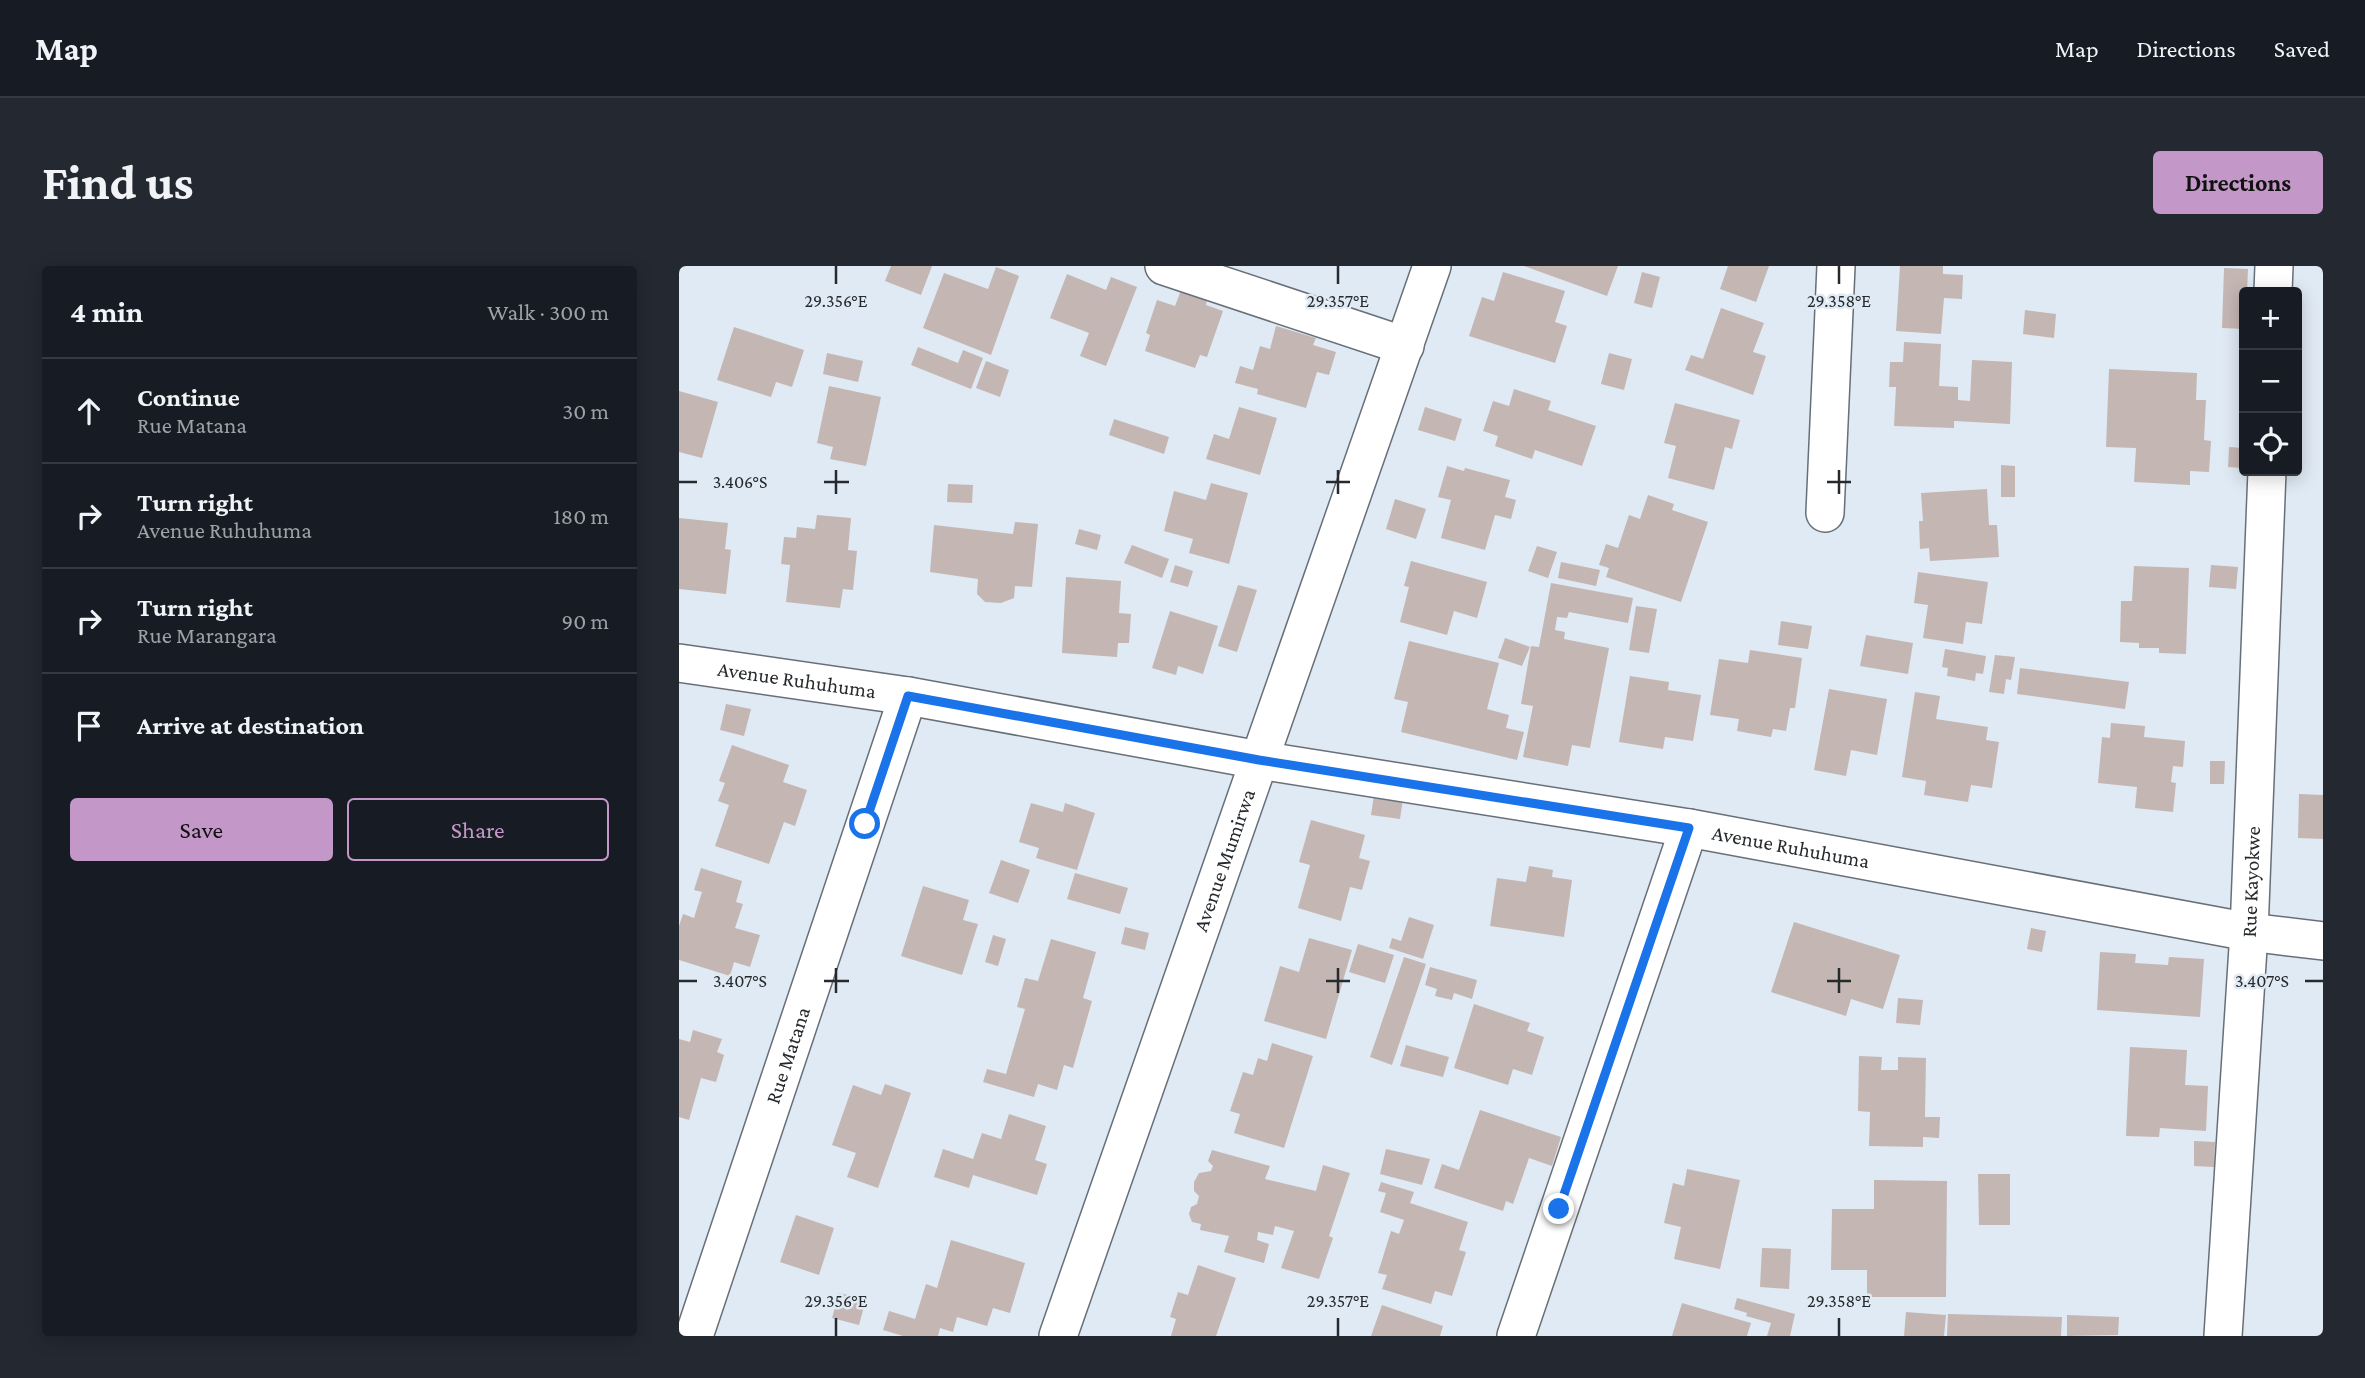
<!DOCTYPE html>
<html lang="en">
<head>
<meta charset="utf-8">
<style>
	:root { --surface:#171b24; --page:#242831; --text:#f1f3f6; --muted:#9ea1a6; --line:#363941; --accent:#c398c8 }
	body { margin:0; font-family:"Crimson Pro",serif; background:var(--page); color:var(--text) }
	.controls { position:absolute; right:21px; top:21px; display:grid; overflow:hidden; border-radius:7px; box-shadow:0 4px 18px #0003 }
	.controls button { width:63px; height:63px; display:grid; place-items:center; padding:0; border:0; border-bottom:2px solid var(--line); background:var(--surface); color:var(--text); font:35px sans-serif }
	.stop { position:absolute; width:21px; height:21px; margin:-16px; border:5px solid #1a73e8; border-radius:50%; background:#fff }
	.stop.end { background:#1a73e8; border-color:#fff; box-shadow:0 2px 7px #0008 }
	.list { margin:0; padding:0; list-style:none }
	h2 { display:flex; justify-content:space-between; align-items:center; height:91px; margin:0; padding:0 28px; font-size:30px }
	h2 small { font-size:23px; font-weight:400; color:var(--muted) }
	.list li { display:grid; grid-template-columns:46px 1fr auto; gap:21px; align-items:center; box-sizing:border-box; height:105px; padding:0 28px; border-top:2px solid var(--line) }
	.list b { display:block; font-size:26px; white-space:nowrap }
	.list p { margin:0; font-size:23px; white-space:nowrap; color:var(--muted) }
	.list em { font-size:23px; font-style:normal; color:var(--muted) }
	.actions { display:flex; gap:14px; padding:21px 28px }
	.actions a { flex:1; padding:16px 0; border:2px solid var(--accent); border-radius:7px; text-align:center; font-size:24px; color:var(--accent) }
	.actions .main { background:var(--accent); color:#111 }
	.icon { flex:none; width:38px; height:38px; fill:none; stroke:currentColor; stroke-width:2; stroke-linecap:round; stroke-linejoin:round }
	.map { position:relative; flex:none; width:1644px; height:1070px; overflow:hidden; border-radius:7px }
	header { display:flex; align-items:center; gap:42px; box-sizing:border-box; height:98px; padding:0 35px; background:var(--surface); border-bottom:2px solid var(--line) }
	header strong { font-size:33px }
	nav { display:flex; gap:38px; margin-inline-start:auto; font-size:24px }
	.intro { display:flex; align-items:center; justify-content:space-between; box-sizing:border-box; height:168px; padding:0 42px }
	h1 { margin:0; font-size:49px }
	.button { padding:18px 32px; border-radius:7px; background:var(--accent); color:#111; font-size:24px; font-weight:700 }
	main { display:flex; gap:42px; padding:0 42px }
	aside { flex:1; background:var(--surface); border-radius:7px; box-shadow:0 4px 18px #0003 }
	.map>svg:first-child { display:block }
</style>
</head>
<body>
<header>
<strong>Map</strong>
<nav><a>Map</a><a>Directions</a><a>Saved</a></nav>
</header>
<div class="intro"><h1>Find us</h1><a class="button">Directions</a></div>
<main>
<aside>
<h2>4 min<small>Walk · 300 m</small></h2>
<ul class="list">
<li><svg class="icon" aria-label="ahead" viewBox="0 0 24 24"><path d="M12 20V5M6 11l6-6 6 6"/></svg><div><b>Continue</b><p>Rue Matana</p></div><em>30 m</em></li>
<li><svg class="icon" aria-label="right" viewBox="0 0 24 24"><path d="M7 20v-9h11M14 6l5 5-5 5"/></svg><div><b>Turn right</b><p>Avenue Ruhuhuma</p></div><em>180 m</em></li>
<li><svg class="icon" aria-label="right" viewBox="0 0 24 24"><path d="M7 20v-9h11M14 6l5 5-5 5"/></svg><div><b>Turn right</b><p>Rue Marangara</p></div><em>90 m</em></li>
<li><svg class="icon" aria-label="arrive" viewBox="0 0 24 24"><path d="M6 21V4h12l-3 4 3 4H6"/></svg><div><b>Arrive at destination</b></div></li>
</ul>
<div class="actions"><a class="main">Save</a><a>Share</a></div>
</aside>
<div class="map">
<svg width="1644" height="1070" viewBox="0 0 1644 1070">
	<rect width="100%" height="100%" fill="#e0eaf4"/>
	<!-- building -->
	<g fill="#c4b6b3">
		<path d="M212,0H253L242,29L206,15Z"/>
		<path d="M845,0H939L928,30Z"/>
		<path d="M1049,0H1090L1077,36L1041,23Z"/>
		<path d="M1221,0H1264V8L1284,9L1283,33L1265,32L1262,68L1217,65Z"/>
		<path d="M317,1L340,10L312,89L244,62L265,7L309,23Z"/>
		<path d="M1545,2L1569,3L1568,26H1565V63L1543,62Z"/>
		<path d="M824,6L886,25L876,56L888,60L876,97L790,70L803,31L815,35Z"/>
		<path d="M963,6L981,11L973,42L955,37Z"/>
		<path d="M388,8L427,24L432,11L458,21L427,100L401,90L410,67L371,52Z"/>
		<path d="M502,24L528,33L527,39L544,45L528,91L521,89L516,102L466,85L471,69L467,67L478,34L496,40Z"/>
		<path d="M1042,42L1085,57L1074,86L1087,90L1074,129L1006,104L1012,89L1024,93Z"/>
		<path d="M1346,44L1377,48L1375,72L1344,68Z"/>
		<path d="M597,60L637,72L634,79L657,86L650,109L638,106L627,142L578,128L579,123L556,117L561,100L574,104L581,80L591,83Z"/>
		<path d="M55,61L125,84L113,121L97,116L92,131L38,114Z"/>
		<path d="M1225,76L1262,78L1260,120L1279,121V134L1291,135L1293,94L1333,96L1331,158L1275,155V162L1215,160L1217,121H1210L1211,96H1224Z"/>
		<path d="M239,81L279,97L284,84L304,92L292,123L232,99Z"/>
		<path d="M148,87L184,95L179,116L144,108Z"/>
		<path d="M930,87L953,93L945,124L922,118Z"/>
		<path d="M307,95L330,104L321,131L297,122Z"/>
		<path d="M1430,103L1518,107L1517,134H1527L1525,174L1532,175L1530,206L1511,205V219L1455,216L1457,182L1427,181Z"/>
		<path d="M150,120L202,131L187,200L151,193L154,181L138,177Z"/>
		<path d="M835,123L872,135L869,144L917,160L903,200L856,184L853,193L816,180L819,170L804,165L814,135L830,140Z"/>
		<path d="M0,125L39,136L23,192L0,186Z"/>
		<path d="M996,137L1061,154L1053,183L1046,181L1035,224L989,212L997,180L985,177Z"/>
		<path d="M560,141L598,152L581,209L527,193L535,168L550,173Z"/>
		<path d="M746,141L783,153L776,175L739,164Z"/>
		<path d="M435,153L490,171L485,188L430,169Z"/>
		<path d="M1550,181L1564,182L1563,202L1549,201Z"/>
		<path d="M1322,199L1336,200V231H1322Z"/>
		<path d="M768,200L785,205L786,202L831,214L826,231L837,234L832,253L816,249L806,284L762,272L772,234L759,231Z"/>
		<path d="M532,217L569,227L550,298L510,287L514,273L485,265L495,225L527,234Z"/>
		<path d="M269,218L294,219L293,237L268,236Z"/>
		<path d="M1308,223L1310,259H1318L1320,291L1251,295L1250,282L1241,283L1240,255H1244L1242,227Z"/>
		<path d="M969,229L995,238L993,244L1029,256L1002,336L927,311L930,302L920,299L927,278L939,282L950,249L961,253Z"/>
		<path d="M716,233L747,243L737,273L707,263Z"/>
		<path d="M138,249L172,252L169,284L178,285L174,324L164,323L161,342L107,336L111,299L102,298L105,271L117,272L118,261L136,263Z"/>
		<path d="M0,252L49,257L46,283L52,284L47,328L0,323Z"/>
		<path d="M336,256L359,258L353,321L336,320L335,332L322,337L306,336L298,328L299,313L251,306L255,259L334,268Z"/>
		<path d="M400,263L422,269L418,284L396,278Z"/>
		<path d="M453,279L490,293L483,312L445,297Z"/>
		<path d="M858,280L878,286L869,312L849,305Z"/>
		<path d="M732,295L808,316L798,352L775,345L768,369L721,356L730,321L725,320Z"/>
		<path d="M882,296L921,304L917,320L879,312Z"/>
		<path d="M496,299L514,305L509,321L491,316Z"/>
		<path d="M1532,299L1559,301L1557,323L1530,321Z"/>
		<path d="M1455,300L1510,302L1507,388L1480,387V382H1460V377L1441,376L1442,335H1453Z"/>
		<path d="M1239,306L1309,316L1303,358L1287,356L1284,378L1244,372L1249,339L1235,337Z"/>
		<path d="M387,311L442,315L440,347L452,348L450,377H439L438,391L383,387Z"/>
		<path d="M872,317L954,332L949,357L890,346L888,352L878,351L876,364L886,366L885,373L930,382L911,482L893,479L889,500L844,491L854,440L842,438L852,380L860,381Z"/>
		<path d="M559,319L578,324L558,386L539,380Z"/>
		<path d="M957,340L978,343L970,387L950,384Z"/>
		<path d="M491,345L539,360L524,408L499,400L497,409L473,402Z"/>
		<path d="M1102,355L1133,360L1129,383L1099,379Z"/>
		<path d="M1187,369L1234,377L1229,408L1181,400Z"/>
		<path d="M826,372L851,381L843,400L819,392Z"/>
		<path d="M730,375L820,397L808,443L830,449L827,462L845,466L838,494L722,466L729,436L715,433Z"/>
		<path d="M1266,383L1307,390L1304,408L1297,407L1296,415L1268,410L1269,402L1263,401Z"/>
		<path d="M1071,384L1123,392L1116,442H1111L1107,465L1094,463L1092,471L1058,465L1060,453L1031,449L1040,393L1069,397Z"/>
		<path d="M1316,389L1336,391L1332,414L1327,413L1325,428L1310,426Z"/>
		<path d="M1341,402L1450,416L1446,443L1338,428Z"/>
		<path d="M951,410L990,416L989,424L1022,429L1014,475L986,471L984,483L940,476Z"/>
		<path d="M1150,423L1208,433L1198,489L1172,484L1167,510L1135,504Z"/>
		<path d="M1236,426L1261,430L1257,453L1309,461L1307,474L1320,476L1313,522L1292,519L1289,536L1245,529L1247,515L1223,511Z"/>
		<path d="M47,438L72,443L65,470L41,464Z"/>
		<path d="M1432,457L1466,460L1465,471L1506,475L1504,501L1494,500L1492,516L1497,517L1494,546L1456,542L1458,521L1419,517L1423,471L1431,472Z"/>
		<path d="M53,479L110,499L104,516L128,524L116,560L105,556L90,598L36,580L50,539L39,535L46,517L40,515Z"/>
		<path d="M1531,495H1546L1545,518H1531Z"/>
		<path d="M1620,528L1644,529V573L1619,572Z"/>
		<path d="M695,529L724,533L721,553L692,549Z"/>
		<path d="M352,537L384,546L386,537L416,547L398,604L357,592L360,582L340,576Z"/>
		<path d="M632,554L686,569L680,592L691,595L683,624L671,621L662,655L619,642L631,599L620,596Z"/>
		<path d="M322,594L351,604L339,637L310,627Z"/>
		<path d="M850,600L874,604L873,611L893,614L885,671L811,660L818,612L847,616Z"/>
		<path d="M22,602L63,615L57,636L64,638L56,662L81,669L71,701L55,696L51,710L0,694V660L4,648L15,652L23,626L15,624Z"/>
		<path d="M396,607L449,622L441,648L388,633Z"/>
		<path d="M244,620L290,634L284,654L299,658L283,709L222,690Z"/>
		<path d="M730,651L755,659L744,693L710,682L713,672L722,675Z"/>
		<path d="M1115,656L1221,689L1204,743L1172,733L1167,750L1092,726Z"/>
		<path d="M446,661L470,667L466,684L442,678Z"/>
		<path d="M1352,662L1367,665L1363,686L1348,683Z"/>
		<path d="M314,669L327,673L319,700L306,696Z"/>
		<path d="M630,672L673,684L647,773L585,755L601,700L620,706Z"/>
		<path d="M372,673L417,686L404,732L413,735L394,802L385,799L378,824L359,818L355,831L304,816L308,803L327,808L346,743L338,741L346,712L359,715Z"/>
		<path d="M679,678L715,689L706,717L670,706Z"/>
		<path d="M1421,686L1457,688L1456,697L1489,699L1490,691L1525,693L1521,751L1418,744Z"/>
		<path d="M725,691L747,698L713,799L691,791Z"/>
		<path d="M751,701L798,714L793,733L775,727L773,734L756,730L758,723L746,719Z"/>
		<path d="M1219,732L1244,734L1241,759L1217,757Z"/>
		<path d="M795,738L851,757L848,765L865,771L853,809L834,803L829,819L775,802Z"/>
		<path d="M14,764L43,773L38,786L45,789L37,816L22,812L10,854L0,851V773L11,776Z"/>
		<path d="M593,777L634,790L605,882L555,867L561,848L551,845L564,806L574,809L579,792L588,795Z"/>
		<path d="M727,779L770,791L764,811L721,800Z"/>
		<path d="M1451,781L1508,784L1506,819L1529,820L1527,865L1481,862L1480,871L1447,870Z"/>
		<path d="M1180,790L1203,791L1202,804H1219V791L1247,792L1246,851H1261L1260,872L1244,871V881L1190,880L1191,846L1179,845Z"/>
		<path d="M206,818L232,827L199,922L168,911L177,887L153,879L174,819L202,829Z"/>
		<path d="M801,844L882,871L873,900L850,892L834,938L827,935L824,945L755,922L763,898L780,904Z"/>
		<path d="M330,848L367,860L356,894L368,898L358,929L294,909L290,922L255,911L264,883L294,893L303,867L322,873Z"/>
		<path d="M1515,875L1536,876L1535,901L1515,900Z"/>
		<path d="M707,883L751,893L743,919L701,908Z"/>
		<path d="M533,884L591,900L586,913L637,925L644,899L671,907L650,970L654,972L640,1013L602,1002L615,965L596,960L594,969L579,966L578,974L590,978L585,997L545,986L550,970L521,964L522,958L513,956L510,948L512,941L518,938L520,930L515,925V916L520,907L532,905L534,900L529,895Z"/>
		<path d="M1008,903L1061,914L1041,1003L995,993L1002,961L985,957L994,917L1005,920Z"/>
		<path d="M1299,908H1331V959H1300Z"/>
		<path d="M1195,914L1268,915L1267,1031H1188V1004H1152L1153,943H1195Z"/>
		<path d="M702,916L735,926L731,937L789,956L780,984L787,986L773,1030L756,1025L752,1038L703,1023L708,1009L699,1007L712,965L720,968L725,954L701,946L707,927L699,925Z"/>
		<path d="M117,949L155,962L140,1009L101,996Z"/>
		<path d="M272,974L346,997L331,1047L314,1042L308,1060L278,1051L274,1066L261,1062L259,1070H224L204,1064L210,1045L236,1053L247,1018L258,1022Z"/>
		<path d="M1083,982L1112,983L1110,1023L1081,1021Z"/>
		<path d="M519,999L557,1012L537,1070H492L497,1053L491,1051L499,1026L509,1029Z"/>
		<path d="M160,1027L187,1033L180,1059L153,1052Z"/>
		<path d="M1058,1032L1116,1048L1111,1070H1088L1092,1057L1067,1050L1068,1047L1055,1043Z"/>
		<path d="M1003,1037L1072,1057L1068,1070H993Z"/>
		<path d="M703,1039L764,1060L761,1070H692Z"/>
		<path d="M1227,1046L1267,1049L1265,1070H1225Z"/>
		<path d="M1269,1048L1383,1051L1382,1070H1268Z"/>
		<path d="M1388,1049L1440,1051L1439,1069L1388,1070Z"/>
	</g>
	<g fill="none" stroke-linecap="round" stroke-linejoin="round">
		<defs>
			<g id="minor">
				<path d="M485,0L726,80"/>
				<path d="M1594,26L1595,0"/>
				<path d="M1146,247L1157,0"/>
				<path id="s1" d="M0,397L229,430L580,494L1010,562L1570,666L1644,675"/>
				<path id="s2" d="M15,1070L229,430"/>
				<path id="s3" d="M379,1070L753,0"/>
				<path d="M837,1070L1010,562"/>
				<path id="s4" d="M1544,1070L1570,666L1588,205"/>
			</g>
		</defs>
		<!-- minor casing -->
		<use href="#minor" stroke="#676f78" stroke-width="40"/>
		<!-- minor -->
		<use href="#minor" stroke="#fff" stroke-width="37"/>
	</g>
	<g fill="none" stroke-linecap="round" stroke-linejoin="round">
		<!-- route -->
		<path stroke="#1a73e8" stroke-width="9" d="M186,558L229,430L580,494L1010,562L880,943"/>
	</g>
	<!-- ticks -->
	<path fill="none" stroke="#262a2d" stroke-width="2.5" d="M157,0V18M659,0V18M1160,0V18M157,204V228M659,204V228M1160,204V228M0,216H18M145,216H170M647,216H671M1148,216H1172M157,702V727M659,702V727M1160,702V727M0,715H18M145,715H170M647,715H671M1148,715H1172M1626,715H1644M157,1052V1070M659,1052V1070M1160,1052V1070"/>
	<g text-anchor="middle" stroke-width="5" stroke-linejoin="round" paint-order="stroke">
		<!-- street labels -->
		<g font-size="21" fill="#262a2d" stroke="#e0eaf4">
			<text dy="7" stroke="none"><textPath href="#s1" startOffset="119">Avenue Ruhuhuma</textPath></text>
			<text dy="7" stroke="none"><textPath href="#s1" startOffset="1127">Avenue Ruhuhuma</textPath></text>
			<text dy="7" stroke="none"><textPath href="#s3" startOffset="504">Avenue Mumirwa</textPath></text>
			<text dy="7" stroke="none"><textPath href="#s4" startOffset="455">Rue Kayokwe</textPath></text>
			<text dy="7" stroke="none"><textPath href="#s2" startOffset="296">Rue Matana</textPath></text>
		</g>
	</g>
	<g font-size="18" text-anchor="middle" fill="#262a2d" stroke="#e0eaf4" stroke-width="5" stroke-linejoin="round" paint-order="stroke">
		<text x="157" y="41">29.356°E</text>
		<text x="659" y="41">29.357°E</text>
		<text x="1160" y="41">29.358°E</text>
		<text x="61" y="222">3.406°S</text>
		<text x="61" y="721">3.407°S</text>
		<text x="1583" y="721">3.407°S</text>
		<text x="157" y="1041">29.356°E</text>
		<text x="659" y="1041">29.357°E</text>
		<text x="1160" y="1041">29.358°E</text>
	</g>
</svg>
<div class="controls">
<button>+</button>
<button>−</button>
<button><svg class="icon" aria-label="locate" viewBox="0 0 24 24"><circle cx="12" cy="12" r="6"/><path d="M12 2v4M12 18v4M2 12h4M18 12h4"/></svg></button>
</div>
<div class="stop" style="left:186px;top:558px"></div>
<div class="stop end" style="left:880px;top:943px"></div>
</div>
</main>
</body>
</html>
